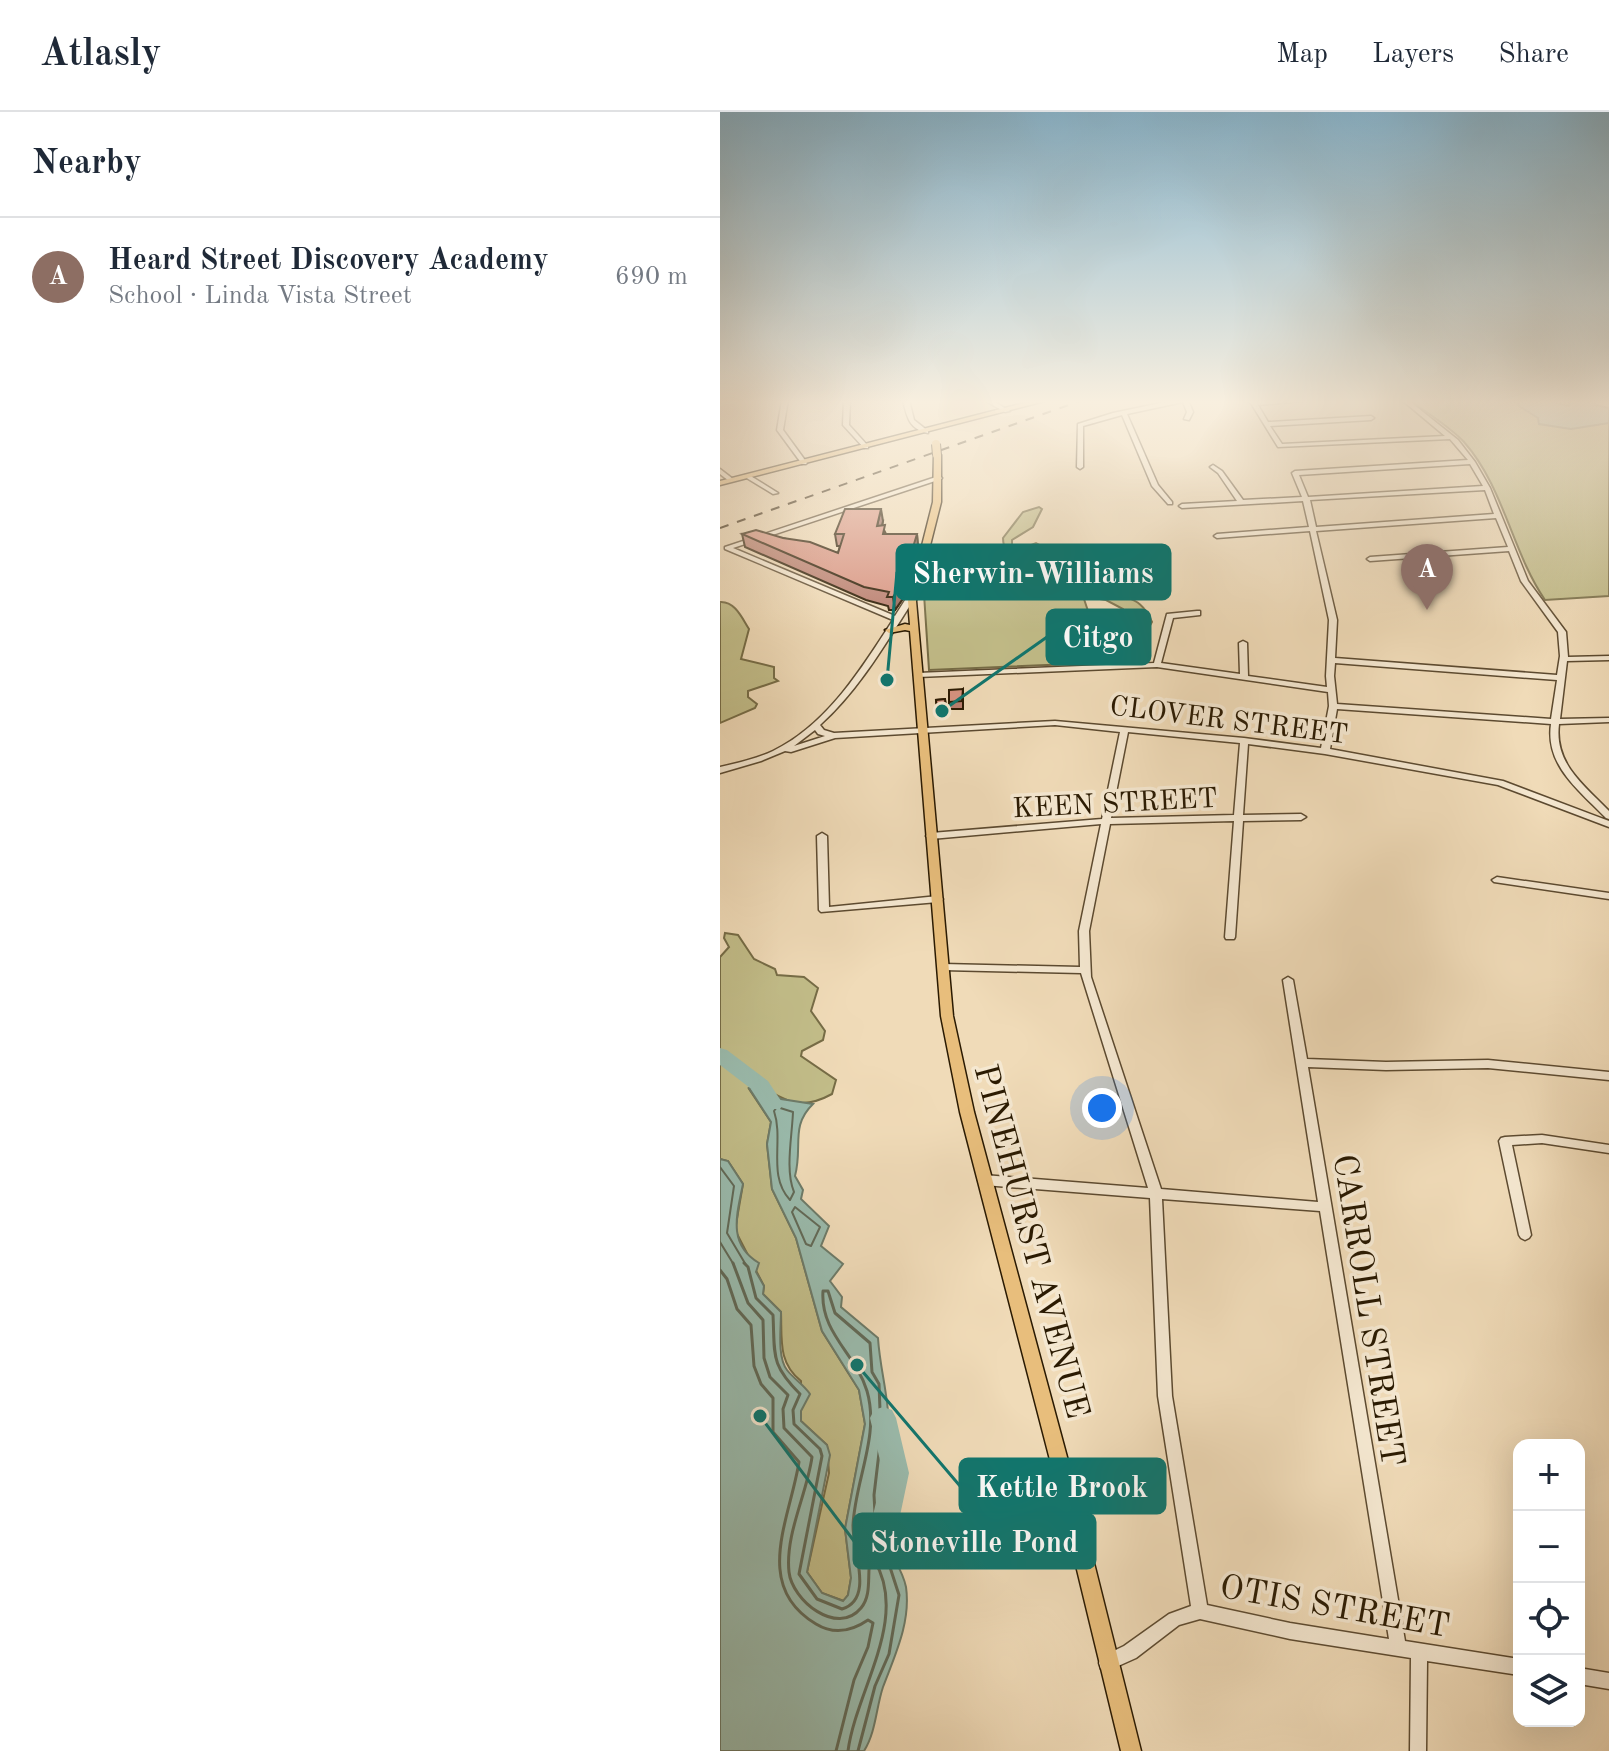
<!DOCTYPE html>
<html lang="en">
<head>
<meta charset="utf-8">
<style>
	:root { --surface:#fff; --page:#f6f6f7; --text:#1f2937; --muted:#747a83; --line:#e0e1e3; --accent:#7c3aed }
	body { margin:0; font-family:"Old Standard TT",serif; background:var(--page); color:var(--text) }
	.controls { position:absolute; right:24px; bottom:24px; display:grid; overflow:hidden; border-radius:16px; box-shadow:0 8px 32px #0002 }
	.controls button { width:72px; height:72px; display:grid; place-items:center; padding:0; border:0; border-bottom:2px solid var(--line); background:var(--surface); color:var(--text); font:40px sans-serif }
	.you { position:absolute; left:382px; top:996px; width:28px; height:28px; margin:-20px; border:6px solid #fff; border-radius:50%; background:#1a73e8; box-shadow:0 0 0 12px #1a73e833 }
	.badge { display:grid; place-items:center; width:52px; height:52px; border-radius:50%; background:var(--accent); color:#fff; font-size:26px; font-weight:700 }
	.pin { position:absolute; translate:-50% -66px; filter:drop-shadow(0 2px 4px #0008) }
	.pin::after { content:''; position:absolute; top:42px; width:28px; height:24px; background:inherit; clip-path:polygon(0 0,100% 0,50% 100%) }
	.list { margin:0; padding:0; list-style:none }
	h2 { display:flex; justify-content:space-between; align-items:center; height:104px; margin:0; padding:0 32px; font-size:34px }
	h2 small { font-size:26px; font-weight:400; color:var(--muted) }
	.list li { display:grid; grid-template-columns:52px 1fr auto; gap:24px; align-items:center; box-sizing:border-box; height:120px; padding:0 32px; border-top:2px solid var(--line) }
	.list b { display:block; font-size:30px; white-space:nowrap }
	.list p { margin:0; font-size:26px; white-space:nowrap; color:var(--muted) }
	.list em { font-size:26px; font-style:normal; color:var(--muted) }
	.icon { flex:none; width:44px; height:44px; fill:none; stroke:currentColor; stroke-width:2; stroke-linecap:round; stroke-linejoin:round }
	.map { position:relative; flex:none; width:889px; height:1639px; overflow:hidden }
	header { display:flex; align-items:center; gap:48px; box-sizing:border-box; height:112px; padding:0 40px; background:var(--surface); border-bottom:2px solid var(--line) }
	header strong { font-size:38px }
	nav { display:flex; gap:44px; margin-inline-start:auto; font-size:28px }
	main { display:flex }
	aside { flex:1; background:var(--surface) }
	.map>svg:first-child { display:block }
</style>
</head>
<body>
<header>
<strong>Atlasly</strong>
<nav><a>Map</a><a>Layers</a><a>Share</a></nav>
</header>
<main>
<aside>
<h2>Nearby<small></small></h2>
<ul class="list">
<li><span class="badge" style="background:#8d6e63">A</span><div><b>Heard Street Discovery Academy</b><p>School · Linda Vista Street</p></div><em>690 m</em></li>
</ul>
</aside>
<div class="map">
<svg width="889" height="1639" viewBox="0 0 889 1639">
	<rect width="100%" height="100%" fill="#f0dbb8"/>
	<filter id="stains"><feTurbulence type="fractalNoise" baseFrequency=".0025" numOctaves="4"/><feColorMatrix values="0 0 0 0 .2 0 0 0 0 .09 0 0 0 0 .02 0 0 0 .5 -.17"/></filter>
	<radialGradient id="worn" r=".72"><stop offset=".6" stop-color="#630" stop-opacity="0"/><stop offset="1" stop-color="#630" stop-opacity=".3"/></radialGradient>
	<!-- green -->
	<g fill="#c2bd89" stroke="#766c46" stroke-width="2">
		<path d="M690,288H818L836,293L825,288H850L849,294L838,293L889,298V484L825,488C792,440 784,375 744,330C729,314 708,302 690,288Z"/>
		<path d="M319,395L322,397L313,415L292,428V436L301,437L316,431L332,440L335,448C354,449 370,456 389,456L385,468L387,475C409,490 420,483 432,510L423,526L412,529L402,515L406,505L403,497L386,488L367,485L364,487L372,511L386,521L381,539L371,538L348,524L349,512L345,507L340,509L351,552L209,558L204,482L279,480C305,467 283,447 283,426L303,400Z"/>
		<path d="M0,490C15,489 22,506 29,517L21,547L54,555V566L58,569L28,579V585L37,592L35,596L0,611Z"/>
		<path d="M5,821L18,823L34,847L55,857L57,863L84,865L98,876L91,899L105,919L103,928L82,939L81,944L116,968L112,982C83,998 68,991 41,974L29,977L51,1010L47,1032L52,1077L76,1126L102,1219L139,1278L145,1312L125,1417L131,1466L128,1483L124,1489L102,1481L87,1460L109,1361L107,1333L81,1309V1269C58,1251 62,1228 61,1200L43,1182L44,1174L15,1118L23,1072L8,1049L0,1047V845L9,835L4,826Z"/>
	</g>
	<!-- water -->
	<g fill="#9abbad" stroke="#6d7b69" stroke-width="2">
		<path d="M797,288H825L849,294L851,288H872L876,293L889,296V311L851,317L819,312L818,306L799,294Z"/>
		<path d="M41,974L61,987L93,992C70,1014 83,1035 75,1064L83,1078L81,1087L109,1114L101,1134L123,1152L110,1169L122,1185L121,1195L158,1226C160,1259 170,1288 169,1322C169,1354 160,1385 164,1419C166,1439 182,1454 186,1475C191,1510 175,1543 163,1575C156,1596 156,1620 144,1639H0V1047L8,1049L23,1072C17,1102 7,1132 39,1151L36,1160L44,1174L43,1182L61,1200C61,1216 57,1245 67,1258C74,1267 83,1272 90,1282L81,1299V1309L107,1333L110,1343L87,1460L102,1481L123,1489L128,1483L131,1466L125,1417L145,1312L139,1278L102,1219L76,1126L52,1077L47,1032L51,1010L29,976Z"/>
	</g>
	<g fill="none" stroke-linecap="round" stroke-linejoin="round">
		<!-- shore-far1 -->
		<g stroke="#626a58" stroke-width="2">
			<path d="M57,995L73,1000C72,1025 65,1058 74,1080L70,1088C47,1063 64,1029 54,999Z"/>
			<path d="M0,1055L14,1074L7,1121L26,1153"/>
			<path d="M75,1095L100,1115L91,1134L86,1132L72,1100Z"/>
			<path d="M0,1130L14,1153"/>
		</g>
		<!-- shore -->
		<g stroke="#626a58" stroke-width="3">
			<path d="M13,1151L28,1191L43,1208L44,1246L50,1265L68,1283L63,1297L64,1316L92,1345C87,1382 65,1422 69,1460C72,1488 117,1525 141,1496C152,1483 147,1463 150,1448H154C190,1506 136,1578 128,1639"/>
			<path d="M24,1151L28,1155L36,1186L53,1203C55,1243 50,1252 80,1282L73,1298L74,1312L100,1337L102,1344L79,1462L97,1487L122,1497C155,1487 132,1437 133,1413C135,1368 160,1324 147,1279C136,1242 100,1221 103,1179H108L115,1201L150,1231L152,1260L159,1272L161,1324L154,1383L156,1420L159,1437L168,1449L179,1483L169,1542L155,1574L138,1639"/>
			<path d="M0,1158L7,1167L17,1197L31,1213L34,1254L41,1272L53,1286V1320L79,1350C70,1407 32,1474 96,1512C114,1523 132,1519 148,1508L153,1511L148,1535L134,1568L116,1639"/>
		</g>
		<!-- river -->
		<g fill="#9abbad" fill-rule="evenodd">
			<path d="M0,936L7,938L48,969L63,992L60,997H46L34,979L0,953Z"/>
			<path d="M163,1295L172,1298L176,1306L189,1361L173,1437L169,1446L159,1450L149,1446L145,1437L163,1361L150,1306L154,1298Z"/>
		</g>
		<defs>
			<g id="minor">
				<path d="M62,288H68L63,318L87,351L86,352H82L57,318Z"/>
				<path d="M124,288H130L129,313L148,334V336H144L123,313Z"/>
				<path d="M183,288H189L194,308L208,319V321C189,317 187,305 183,288Z"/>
				<path d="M264,288H271L290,299L285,300Z"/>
				<path d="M455,288H468L473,300L469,308L464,307L467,300L463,290L407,302L438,373L452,390V392H448L432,374L402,303L363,314V355L360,357L357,355L358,312L393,301Z"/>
				<path d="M529,288H535L536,290L593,288L538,293L548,310L651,304L654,306L651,308L550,314L562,332L725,324L682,288H688L738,328L755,350L770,376L808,469L846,520L848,545L889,544V548L847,549L840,607L889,606V610L839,612C834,652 864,673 889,699V707L886,706C860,679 825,654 831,612L617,597L610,637L783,669L889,709V715L778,673L605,642L528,632L523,703L581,702L586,705L581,708L523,709L515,825L514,827H506L505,825L514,709L390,712L369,819L371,865L441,1077L598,1090L563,868L568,865L573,868L587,947L666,950L768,948L889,960V968L768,956L666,958L588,955L685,1529L799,1547V1563L707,1549L706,1639H690L691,1546L570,1527L480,1507L459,1513L416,1546L387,1559L381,1557L379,1551L381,1545L404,1534L449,1502L471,1494L438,1284L430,1086L264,1073L260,1071L258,1068L260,1065L264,1063L428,1076L361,861L223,858L218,855L223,852L360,855L359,819L381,712L211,727L206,724L211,721L382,707L400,620L335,613L115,626L71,640L65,639L41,649L0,661V655C18,651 36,647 53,639C108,612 141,557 173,508L5,437V435L219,364L222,366L221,367L13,436L175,504L189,482L196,484C167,529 140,577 100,613L104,618L114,621L335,609L524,626L601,636L609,594L608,580L437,555L198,565L194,563L198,561L434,551L447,502L477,499H480V503L453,506L441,551L520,562L519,531L523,529L527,531L528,564L607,575L606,564L609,508L590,419L497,426L494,424L497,422L589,415L583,389L462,396L459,394L462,392L517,389L498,361L490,355L493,353L502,359L523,388L582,385L572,361L575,359L748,348L730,327L558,335ZM750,352L763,374L588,385L579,363ZM765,378L774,402L596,415L590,388ZM776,406L788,435L650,445L647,447L650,449L789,439L801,469L838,520L840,544L837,563L615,546L617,508L596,419ZM615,551L837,568L831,607L617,592L614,564ZM95,618L98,622L105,624L74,634ZM408,620L520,631L514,703L391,706ZM442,1087L600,1099L669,1527L570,1511L487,1493L452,1284Z"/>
				<path d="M0,357L13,367V369H9L0,362Z"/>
				<path d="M25,363H29L58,381L53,382L25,365Z"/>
				<path d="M102,721L107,724L109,795L218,784L223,787L218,790L101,800L99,798L97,724Z"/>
				<path d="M777,765L889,781V787L774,770L772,768Z"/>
				<path d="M822,1023L889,1033V1041L822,1031L792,1033L811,1123L809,1126L805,1128L801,1126L799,1123L779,1029L781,1026L785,1025Z"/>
				<path d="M859,1556L889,1561V1577L859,1572Z"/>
			</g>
			<g id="major">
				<path d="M316,288H329L0,373V369Z"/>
				<path d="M214,341L221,343V390L196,489L233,904L254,1000L354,1371L421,1639H401L336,1371L240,1000L221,904L190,519L185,518L169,521L165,518L185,512L190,513L188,489L213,390Z"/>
			</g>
		</defs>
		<!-- minor casing -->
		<use href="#minor" stroke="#5c4a30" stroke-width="3"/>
		<!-- major casing -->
		<use href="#major" stroke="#2a1a02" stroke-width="3"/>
		<!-- minor -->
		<use href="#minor" fill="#f5e8d1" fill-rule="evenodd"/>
		<!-- major -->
		<use href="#major" fill="#e8be7c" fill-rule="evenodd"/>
		<!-- rail -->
		<path stroke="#2a1a02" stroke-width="2" stroke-dasharray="9 9" stroke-linecap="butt" d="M0,416L363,288"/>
		<defs>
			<path id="major-bridge" d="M216,332L217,343"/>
		</defs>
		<!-- major-bridge casing -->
		<use href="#major-bridge" stroke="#2a1a02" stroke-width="10" stroke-linecap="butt"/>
		<!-- major-bridge -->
		<use href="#major-bridge" stroke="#e8be7c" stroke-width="8"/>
	</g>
	<!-- wall -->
	<g fill="#ba7f70" stroke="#2a1a02" stroke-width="2">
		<path d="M163,409L162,414L166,422H197L198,435L184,485L175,498H169L168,494L146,488L25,435L22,422L63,426L118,441L120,434H117L115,422Z"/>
		<path d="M243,577V597H229V590Z"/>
		<path d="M225,587L227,604H218L216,588Z"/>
	</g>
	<!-- shaded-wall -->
	<g fill="#97685b" stroke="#2a1a02" stroke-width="2">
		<path d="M161,397L163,409L159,426L157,414Z"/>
		<path d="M197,422L198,435L184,485L175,498L173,485Z"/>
	</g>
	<!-- building -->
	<g fill="#d89482" stroke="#2a1a02" stroke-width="2">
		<path d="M125,397H161L157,414L165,413L163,422H197L182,472L173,485H167L169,480L144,475L22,422L36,418L63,426L90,430L118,441L124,422H115Z"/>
		<path d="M243,577L242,589L229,590V578Z"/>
		<path d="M225,587L226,596L217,597L216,588Z"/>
	</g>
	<!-- sky -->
	<linearGradient id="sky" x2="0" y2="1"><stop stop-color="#89b7d0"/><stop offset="0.56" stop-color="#f8efdf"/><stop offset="1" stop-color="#f8efdf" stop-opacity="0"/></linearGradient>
	<rect width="889" height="518" fill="url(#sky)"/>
	<g text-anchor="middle" stroke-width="7" stroke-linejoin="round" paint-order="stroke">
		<!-- street labels -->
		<g font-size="28" fill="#2a1a02" stroke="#f5e8d1">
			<text transform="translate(509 607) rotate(7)" y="10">CLOVER STREET</text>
			<text transform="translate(395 690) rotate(-3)" y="10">KEEN STREET</text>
		</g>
		<!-- near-street labels -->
		<g font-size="34" fill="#2a1a02" stroke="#f5e8d1">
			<text transform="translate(313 1129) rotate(75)" y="12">PINEHURST AVENUE</text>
			<text transform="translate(650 1198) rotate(81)" y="12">CARROLL STREET</text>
			<text transform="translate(615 1493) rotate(10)" y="12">OTIS STREET</text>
		</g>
	</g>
	<!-- callouts -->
	<path fill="none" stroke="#0f766e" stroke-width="3" d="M167 568L177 460M222 599L327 525M137 1253L240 1374M40 1304L134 1429"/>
	<g fill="#0f766e" stroke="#f5e8d1" stroke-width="3">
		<circle cx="167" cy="568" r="8"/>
		<circle cx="222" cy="599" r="8"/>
		<circle cx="137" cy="1253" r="8"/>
		<circle cx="40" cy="1304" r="8"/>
	</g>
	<g fill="#0f766e" stroke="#0f766e" stroke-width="3">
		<rect x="177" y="433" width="273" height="54" rx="8"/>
		<rect x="327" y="498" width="103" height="54" rx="8"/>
		<rect x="240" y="1347" width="205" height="54" rx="8"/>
		<rect x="134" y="1402" width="241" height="54" rx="8"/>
	</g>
	<g font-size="30" text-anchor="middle" font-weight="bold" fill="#fff">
		<text x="313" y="471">Sherwin-Williams</text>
		<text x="378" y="535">Citgo</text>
		<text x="342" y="1385">Kettle Brook</text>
		<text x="254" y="1440">Stoneville Pond</text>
	</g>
	<rect width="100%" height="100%" filter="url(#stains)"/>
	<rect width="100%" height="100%" fill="url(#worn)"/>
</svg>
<div class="controls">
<button>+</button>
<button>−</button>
<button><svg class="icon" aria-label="locate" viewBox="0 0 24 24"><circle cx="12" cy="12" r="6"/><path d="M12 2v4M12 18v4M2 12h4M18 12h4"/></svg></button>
<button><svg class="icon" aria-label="layers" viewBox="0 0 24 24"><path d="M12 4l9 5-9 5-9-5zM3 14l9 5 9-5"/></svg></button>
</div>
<div class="you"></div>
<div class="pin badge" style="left:707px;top:498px;background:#8d6e63">A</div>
</div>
</main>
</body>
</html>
